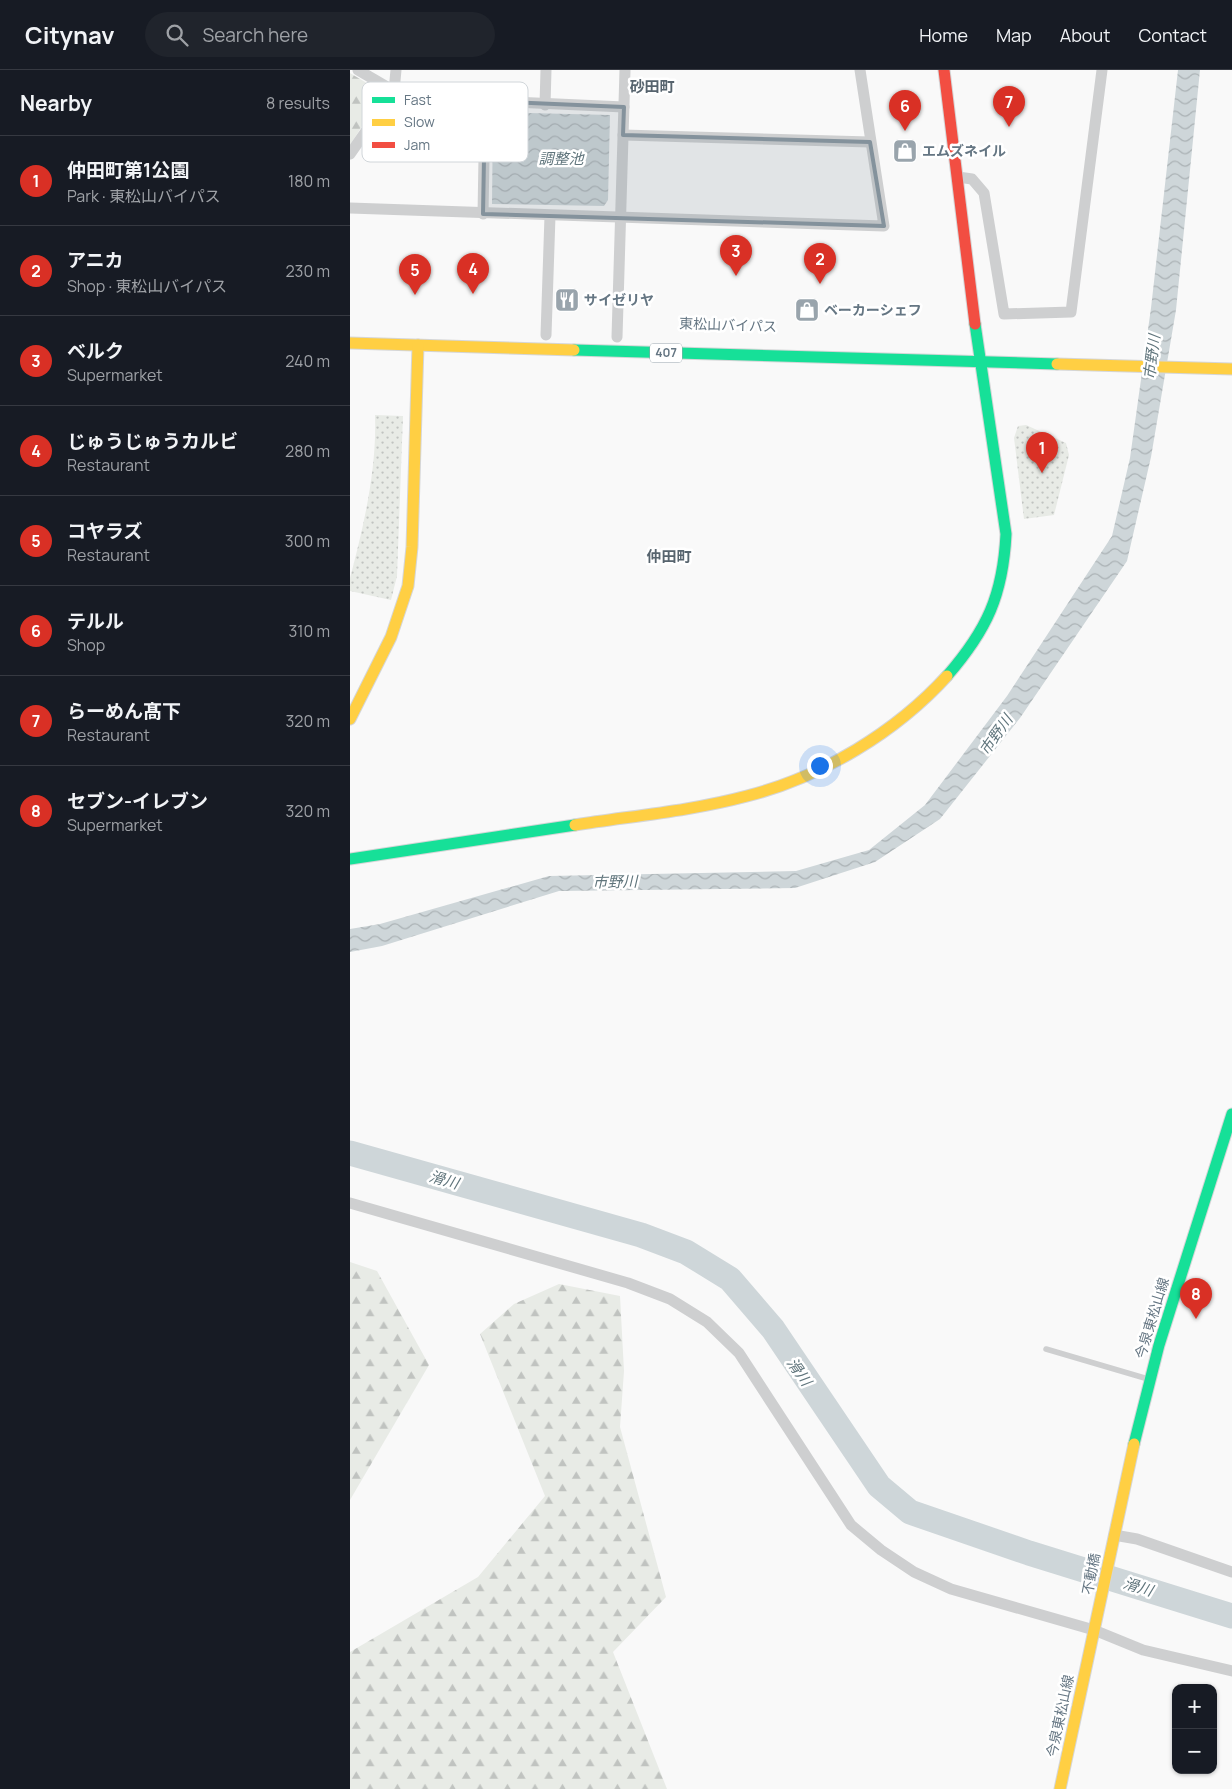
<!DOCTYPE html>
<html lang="en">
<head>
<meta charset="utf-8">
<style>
	:root { --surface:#171b24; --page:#20242c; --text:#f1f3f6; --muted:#9ea1a6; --line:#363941; --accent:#d93025 }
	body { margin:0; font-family:Manrope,"Noto Sans JP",sans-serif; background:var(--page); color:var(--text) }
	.controls { position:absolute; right:15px; bottom:15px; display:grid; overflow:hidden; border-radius:10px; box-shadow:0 1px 4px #0004 }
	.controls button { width:45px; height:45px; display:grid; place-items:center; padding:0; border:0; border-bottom:1px solid var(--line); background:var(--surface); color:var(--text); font:25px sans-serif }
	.you { position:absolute; left:469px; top:695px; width:18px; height:18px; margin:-12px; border:4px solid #fff; border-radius:50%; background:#1a73e8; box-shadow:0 0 0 8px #1a73e833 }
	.badge { display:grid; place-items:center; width:32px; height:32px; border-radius:50%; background:var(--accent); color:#fff; font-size:16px; font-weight:700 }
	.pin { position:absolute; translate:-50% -41px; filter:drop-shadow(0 1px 2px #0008) }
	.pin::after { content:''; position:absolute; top:26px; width:18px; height:15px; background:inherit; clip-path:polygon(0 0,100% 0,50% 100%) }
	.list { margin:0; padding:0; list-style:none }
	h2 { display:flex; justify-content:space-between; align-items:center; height:65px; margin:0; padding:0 20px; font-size:21px }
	h2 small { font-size:16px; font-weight:400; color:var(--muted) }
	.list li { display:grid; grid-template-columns:32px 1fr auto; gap:15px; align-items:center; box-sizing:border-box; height:90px; padding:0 20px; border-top:1px solid var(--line) }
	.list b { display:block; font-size:19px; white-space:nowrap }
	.list p { margin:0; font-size:16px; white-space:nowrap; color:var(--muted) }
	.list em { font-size:16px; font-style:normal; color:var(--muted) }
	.icon { flex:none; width:28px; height:28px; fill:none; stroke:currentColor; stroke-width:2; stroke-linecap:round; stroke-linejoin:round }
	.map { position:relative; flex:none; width:882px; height:1719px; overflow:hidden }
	header { display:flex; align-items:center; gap:30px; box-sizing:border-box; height:70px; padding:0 25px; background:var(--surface); border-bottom:1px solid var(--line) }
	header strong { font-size:24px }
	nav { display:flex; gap:28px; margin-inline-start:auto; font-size:18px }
	.search { width:350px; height:45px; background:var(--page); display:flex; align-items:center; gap:12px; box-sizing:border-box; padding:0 18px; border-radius:28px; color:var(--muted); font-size:19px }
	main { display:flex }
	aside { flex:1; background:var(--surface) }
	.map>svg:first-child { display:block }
</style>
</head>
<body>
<header>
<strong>Citynav</strong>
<div class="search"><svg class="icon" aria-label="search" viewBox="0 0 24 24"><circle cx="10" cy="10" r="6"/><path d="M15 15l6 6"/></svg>Search here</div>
<nav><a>Home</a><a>Map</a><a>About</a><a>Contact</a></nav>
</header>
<main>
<aside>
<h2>Nearby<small>8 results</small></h2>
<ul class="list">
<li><span class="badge">1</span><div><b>仲田町第1公園</b><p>Park · 東松山バイパス</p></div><em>180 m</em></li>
<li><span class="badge">2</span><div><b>アニカ</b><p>Shop · 東松山バイパス</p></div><em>230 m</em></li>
<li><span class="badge">3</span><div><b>ベルク</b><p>Supermarket</p></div><em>240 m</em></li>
<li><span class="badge">4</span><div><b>じゅうじゅうカルビ</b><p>Restaurant</p></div><em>280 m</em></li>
<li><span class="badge">5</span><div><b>コヤラズ</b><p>Restaurant</p></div><em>300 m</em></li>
<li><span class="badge">6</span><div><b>テルル</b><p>Shop</p></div><em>310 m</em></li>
<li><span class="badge">7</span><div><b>らーめん髙下</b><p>Restaurant</p></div><em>320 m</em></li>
<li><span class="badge">8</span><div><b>セブン-イレブン</b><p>Supermarket</p></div><em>320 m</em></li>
</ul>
</aside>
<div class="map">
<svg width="882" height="1719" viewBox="0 0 882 1719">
	<defs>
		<pattern id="forest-firs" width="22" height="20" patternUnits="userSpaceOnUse" patternTransform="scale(1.25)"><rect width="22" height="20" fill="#e8ebe6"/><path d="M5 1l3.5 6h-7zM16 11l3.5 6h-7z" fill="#c0c3c0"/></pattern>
		<pattern id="park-dots" width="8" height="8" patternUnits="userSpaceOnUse" patternTransform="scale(1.25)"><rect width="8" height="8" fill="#e8ebe6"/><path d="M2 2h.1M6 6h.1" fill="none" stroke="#c0c3c0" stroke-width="1.8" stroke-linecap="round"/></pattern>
		<pattern id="water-waves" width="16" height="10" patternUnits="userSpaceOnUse" patternTransform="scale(1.25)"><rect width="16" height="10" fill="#ced6d9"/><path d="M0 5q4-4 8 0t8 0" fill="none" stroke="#abb2b5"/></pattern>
	</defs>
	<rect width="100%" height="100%" fill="#f9f9f9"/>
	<!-- forest -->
	<g fill="url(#forest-firs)">
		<path d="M0,3L30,21L23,39L0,75Z"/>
		<path d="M0,1192L27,1201L79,1295L0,1430Z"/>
		<path d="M209,1214L270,1226L274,1301L270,1357L316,1527L263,1582L317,1719H0V1582L128,1507L195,1426L130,1264L164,1234Z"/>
	</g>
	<!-- park -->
	<g fill="url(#park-dots)">
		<path d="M25,345L53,346L47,506L41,530L0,521V508C14,455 27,399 25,345Z"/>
		<path d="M676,355L716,373L719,385L704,445L674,449L664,368L668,356Z"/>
	</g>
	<!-- water -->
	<g fill="url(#water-waves)">
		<path d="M828,0H850L826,240L801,387L777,491L670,648L590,749L525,792L445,818L209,821L32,876L0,882V859L30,854L199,806L446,801L519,780L575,735L657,626L762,466L780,388L801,238Z"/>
		<path d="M143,42L260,45L258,130L254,136L142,134Z"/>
	</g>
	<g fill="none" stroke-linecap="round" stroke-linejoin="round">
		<!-- river -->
		<path stroke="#ced6d9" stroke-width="25" d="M0,1083L291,1165L336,1182L380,1209L423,1259L529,1416L560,1442L679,1483L882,1546"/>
		<defs>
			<g id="fast">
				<path d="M224,280L707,294"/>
				<path d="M597,606C637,560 653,525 656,464L625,254"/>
				<path d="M0,789L225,755"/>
				<path d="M784,1374L809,1275L882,1044"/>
			</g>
			<g id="slow">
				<path d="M0,273L224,280"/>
				<path d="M707,294L882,299"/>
				<path d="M0,649L41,567L58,516L62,477L68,275"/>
				<path d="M225,755C282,746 341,741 397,726C472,707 546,662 597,606"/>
				<path d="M710,1719L784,1374"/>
			</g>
			<path id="jam" d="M594,0L625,254"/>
		</defs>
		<!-- fast casing -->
		<use href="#fast" stroke="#d5d6d7" stroke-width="13"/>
		<!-- slow casing -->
		<use href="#slow" stroke="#d5d6d7" stroke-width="13"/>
		<!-- jam casing -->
		<use href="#jam" stroke="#d5d6d7" stroke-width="13"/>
		<!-- lane -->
		<path stroke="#cecfd0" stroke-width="5.5" d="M696,1279L798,1309"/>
		<!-- street -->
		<g stroke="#cecfd0" stroke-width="11">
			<path d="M8,0L44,21L73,28L274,37"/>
			<path d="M195,35L196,0"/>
			<path d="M273,65L520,72"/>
			<path d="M0,84L44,21L46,0"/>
			<path d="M608,107L622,109L634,123L654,244L721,242L752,0"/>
			<path d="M0,138L534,156L510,0"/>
			<path d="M133,144L135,31"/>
			<path d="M196,265L200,146"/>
			<path d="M267,267L275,0"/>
			<path d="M0,1133L278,1213L320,1229L357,1252L389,1283L501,1455L531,1480L564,1502L601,1519L744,1560L793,1580L882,1601"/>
			<path d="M764,1465L787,1469L882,1502"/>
		</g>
		<!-- fast -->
		<use href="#fast" stroke="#16e098" stroke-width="11"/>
		<!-- slow -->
		<use href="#slow" stroke="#ffcf43" stroke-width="11"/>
		<!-- jam -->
		<use href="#jam" stroke="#f24e42" stroke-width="11"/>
	</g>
	<!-- marked area -->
	<path fill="#84929c" fill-opacity="0.2" stroke="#84929c" stroke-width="4" stroke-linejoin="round" d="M135,31L274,37L273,65L520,72L534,156L133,144Z"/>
	<!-- icons -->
	<defs>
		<symbol id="shop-square" viewBox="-11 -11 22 22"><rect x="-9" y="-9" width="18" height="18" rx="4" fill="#99a4ac" stroke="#fff"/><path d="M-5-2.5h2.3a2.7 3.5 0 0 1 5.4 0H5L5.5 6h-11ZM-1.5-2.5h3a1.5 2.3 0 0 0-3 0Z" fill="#fff"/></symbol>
		<symbol id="restaurant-square" viewBox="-11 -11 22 22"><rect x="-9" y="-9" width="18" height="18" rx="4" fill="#99a4ac" stroke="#fff"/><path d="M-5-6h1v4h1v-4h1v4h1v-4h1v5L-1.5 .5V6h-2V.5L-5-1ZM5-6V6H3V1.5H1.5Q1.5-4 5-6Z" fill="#fff"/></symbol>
	</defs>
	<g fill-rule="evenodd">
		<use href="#shop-square" x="541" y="67" width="28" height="28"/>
		<use href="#restaurant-square" x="203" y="216" width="28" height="28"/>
		<use href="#shop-square" x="443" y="226" width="28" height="28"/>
	</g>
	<g text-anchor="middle" stroke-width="5" stroke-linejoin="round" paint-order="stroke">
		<!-- shield labels -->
		<rect fill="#fff" stroke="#939fa8" stroke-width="1" x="300" y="273.5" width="32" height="19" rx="4"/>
		<g font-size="12" font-weight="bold" fill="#657683">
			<text x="316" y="287">407</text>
		</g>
		<!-- poi labels -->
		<g font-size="14" font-weight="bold" fill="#657683" stroke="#fff" text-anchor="start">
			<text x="572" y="86">エムズネイル</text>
			<text x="234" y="235">サイゼリヤ</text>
			<text x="474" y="245">ベーカーシェフ</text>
		</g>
		<!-- street labels -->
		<g font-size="14" fill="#657683" stroke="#fff">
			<text transform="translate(378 255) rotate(2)" y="5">東松山バイパス</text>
			<text transform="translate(802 1248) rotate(-73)" y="5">今泉東松山線</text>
			<text transform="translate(741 1504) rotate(-79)" y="5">不動橋</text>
			<text transform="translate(710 1646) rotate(-78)" y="5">今泉東松山線</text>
		</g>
		<!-- neighbourhood labels -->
		<g font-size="15" font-weight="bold" fill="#57646e" stroke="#fff">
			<text x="302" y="22">砂田町</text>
			<text x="319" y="492">仲田町</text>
		</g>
		<!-- water labels -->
		<g font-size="15" font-style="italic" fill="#60757c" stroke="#fff">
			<text x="211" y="94">調整池</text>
			<text transform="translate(802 287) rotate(-83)" y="5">市野川</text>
			<text transform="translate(646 665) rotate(-55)" y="5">市野川</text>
			<text transform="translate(265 812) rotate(-1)" y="5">市野川</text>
			<text transform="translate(94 1110) rotate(16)" y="5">滑川</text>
			<text transform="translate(449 1302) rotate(55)" y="5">滑川</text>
			<text transform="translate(788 1517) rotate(17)" y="5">滑川</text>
		</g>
	</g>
	<!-- legend -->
	<rect x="12" y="12" width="166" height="80" rx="8" fill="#fff" stroke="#d1d6da" stroke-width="1"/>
	<rect x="22" y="27" width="23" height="6" fill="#16e098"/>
	<rect x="22" y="49" width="23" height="7" fill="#ffcf43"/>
	<rect x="22" y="72" width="23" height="6" fill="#f24e42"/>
	<g font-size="14" fill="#657683">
		<text x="54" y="35">Fast</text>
		<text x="54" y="57">Slow</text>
		<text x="54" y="80">Jam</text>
	</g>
</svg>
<div class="controls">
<button>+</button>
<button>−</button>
</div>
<div class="you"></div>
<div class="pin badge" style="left:692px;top:403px">1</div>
<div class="pin badge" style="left:470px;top:214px">2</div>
<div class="pin badge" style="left:386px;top:206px">3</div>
<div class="pin badge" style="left:123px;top:224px">4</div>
<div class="pin badge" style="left:65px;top:225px">5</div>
<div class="pin badge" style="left:555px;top:61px">6</div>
<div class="pin badge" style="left:659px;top:57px">7</div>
<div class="pin badge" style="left:846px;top:1249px">8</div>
</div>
</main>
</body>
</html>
